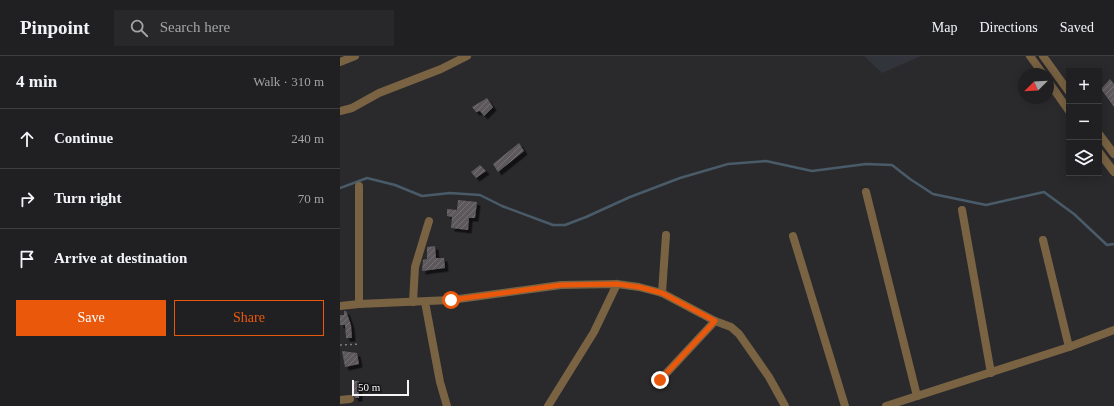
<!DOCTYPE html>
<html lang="en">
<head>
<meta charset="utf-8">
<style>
	:root { --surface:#202022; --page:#28282a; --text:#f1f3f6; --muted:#a2a3a5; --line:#3d3e40; --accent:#ea580c }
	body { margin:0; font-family:"Times New Roman",serif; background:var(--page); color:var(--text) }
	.controls { position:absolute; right:12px; top:12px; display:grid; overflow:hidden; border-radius:0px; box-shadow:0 2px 10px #0003 }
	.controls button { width:36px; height:36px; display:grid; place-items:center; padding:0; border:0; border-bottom:1px solid var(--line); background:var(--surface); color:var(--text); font:20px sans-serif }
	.compass { position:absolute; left:678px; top:12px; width:36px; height:36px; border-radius:50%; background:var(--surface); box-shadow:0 2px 10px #0003; rotate:246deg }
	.scale { position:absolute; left:12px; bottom:10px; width:57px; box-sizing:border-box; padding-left:4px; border:2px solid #f4f4f6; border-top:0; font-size:11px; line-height:14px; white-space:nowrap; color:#f4f4f6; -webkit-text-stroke:3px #131314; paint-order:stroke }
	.stop { position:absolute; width:12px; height:12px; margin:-9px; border:3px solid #ea580c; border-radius:50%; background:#fff }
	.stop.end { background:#ea580c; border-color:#fff; box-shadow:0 1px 4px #0008 }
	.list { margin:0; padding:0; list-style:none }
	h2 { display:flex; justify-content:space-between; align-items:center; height:52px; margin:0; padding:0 16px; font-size:17px }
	h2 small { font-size:13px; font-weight:400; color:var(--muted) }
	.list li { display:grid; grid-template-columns:26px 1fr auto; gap:12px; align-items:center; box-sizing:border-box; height:60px; padding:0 16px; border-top:1px solid var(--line) }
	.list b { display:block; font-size:15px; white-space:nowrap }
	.list em { font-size:13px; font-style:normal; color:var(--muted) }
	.actions { display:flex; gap:8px; padding:12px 16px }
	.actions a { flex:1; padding:9px 0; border:1px solid var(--accent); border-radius:0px; text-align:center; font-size:14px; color:var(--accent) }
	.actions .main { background:var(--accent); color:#fff }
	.icon { flex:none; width:22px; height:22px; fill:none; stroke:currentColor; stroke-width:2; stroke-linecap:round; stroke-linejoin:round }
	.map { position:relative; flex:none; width:774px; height:350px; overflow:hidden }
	header { display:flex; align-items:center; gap:24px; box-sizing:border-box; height:56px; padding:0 20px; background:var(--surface); border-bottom:1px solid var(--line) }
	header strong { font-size:19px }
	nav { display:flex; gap:22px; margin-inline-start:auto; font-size:14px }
	.search { width:280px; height:36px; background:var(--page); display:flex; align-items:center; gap:10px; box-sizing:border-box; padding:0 14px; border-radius:0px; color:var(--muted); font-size:15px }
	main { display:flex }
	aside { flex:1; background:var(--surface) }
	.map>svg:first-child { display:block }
</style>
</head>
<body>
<header>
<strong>Pinpoint</strong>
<div class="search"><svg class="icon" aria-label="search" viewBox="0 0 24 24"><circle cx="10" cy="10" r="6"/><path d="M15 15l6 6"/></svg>Search here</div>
<nav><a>Map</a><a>Directions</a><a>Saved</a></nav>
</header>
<main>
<aside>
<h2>4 min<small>Walk · 310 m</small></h2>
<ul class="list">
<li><svg class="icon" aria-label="ahead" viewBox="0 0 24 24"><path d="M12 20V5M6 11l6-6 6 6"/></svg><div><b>Continue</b></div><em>240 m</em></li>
<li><svg class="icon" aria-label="right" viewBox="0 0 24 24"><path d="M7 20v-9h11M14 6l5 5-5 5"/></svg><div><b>Turn right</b></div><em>70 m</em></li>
<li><svg class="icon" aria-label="arrive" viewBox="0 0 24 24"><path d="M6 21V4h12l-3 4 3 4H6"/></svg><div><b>Arrive at destination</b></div></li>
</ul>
<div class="actions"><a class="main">Save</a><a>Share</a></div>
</aside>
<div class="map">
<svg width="774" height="350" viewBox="0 0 774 350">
	<defs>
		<pattern id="building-hatch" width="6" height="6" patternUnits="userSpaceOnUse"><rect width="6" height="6" fill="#5c595b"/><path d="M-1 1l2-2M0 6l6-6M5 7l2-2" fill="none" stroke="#747173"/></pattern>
		<filter id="shadow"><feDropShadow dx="3.5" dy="3.5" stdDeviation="0" flood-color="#0009"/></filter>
	</defs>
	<rect width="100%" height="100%" fill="#2a2a2d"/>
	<!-- built -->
	<path fill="#32343c" d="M524,0H581L542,17Z"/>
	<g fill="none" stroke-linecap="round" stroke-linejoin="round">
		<!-- stream -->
		<path stroke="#495b69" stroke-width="2.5" d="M0,132L27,122L55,129L82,140L110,137L140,139L162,150L213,169H225L246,161L290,141L340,122L388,108L426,105L472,115L526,108L552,109L570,123L593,138L646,149L704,136L734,158L767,189L774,188"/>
	</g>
	<!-- building -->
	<g fill="url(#building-hatch)" filter="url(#shadow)">
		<path d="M770,23L774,28V51L761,33Z"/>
		<path d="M147,42L153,51L144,60L140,55L136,56L132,51Z"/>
		<path d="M179,87L184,95L158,116L153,108Z"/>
		<path d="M140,109L146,115L136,122L131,116Z"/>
		<path d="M118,144L137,146L135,162H129L128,174L111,172L112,161L107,160V153L117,154Z"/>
		<path d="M95,190L96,202H104L105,212L82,215L83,204L87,203V191Z"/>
		<path d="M4,255H6L11,269L12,282H6L5,269H0V259H4Z"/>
		<path d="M2,295L17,297L19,308L5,311Z"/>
		<path d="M12,325H19V342H15L13,338Z"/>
	</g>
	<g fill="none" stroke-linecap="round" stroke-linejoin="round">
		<!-- path -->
		<path stroke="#7d7d7f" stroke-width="1.5" stroke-dasharray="2 3" stroke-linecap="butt" d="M0,289L20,288"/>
		<!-- minor -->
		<g stroke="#7a6343" stroke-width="8">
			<path d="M690,0L703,18"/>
			<path d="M703,0L729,36"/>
			<path d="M0,6L15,0"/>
			<path d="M708,25L729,55"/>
			<path d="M0,55L12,52L39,37L101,13L127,0"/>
			<path d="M759,78L774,98"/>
			<path d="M759,96L774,116"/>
			<path d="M526,136L577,340"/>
			<path d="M622,154L651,317"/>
			<path d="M453,180L505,350"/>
			<path d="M703,184L729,291"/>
			<path d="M322,237L326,179"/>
			<path d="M73,246L75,211L89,165"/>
			<path d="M85,246L100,326L107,350"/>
			<path d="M19,248V130"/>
			<path d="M0,250L19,248L111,244L221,229L277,228L299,231L322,237L375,265L391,271L399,278L429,321L445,350"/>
			<path d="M320,324L375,265"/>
			<path d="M0,344L10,343"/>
			<path d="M208,350L254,276L277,228"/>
			<path d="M546,350L729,291L774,274"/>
		</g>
	</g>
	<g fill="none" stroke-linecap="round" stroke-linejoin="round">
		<!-- route -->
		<path stroke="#ea580c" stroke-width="5" d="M111,244L221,229L277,228L299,231L322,237L375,265L320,324"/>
	</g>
</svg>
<div class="controls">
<button>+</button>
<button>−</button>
<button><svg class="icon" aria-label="layers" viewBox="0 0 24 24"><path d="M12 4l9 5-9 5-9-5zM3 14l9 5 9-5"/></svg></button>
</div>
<svg class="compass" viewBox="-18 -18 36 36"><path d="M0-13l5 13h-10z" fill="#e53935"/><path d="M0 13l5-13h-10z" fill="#a2a3a5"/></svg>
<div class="scale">50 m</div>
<div class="stop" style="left:111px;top:244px"></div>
<div class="stop end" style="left:320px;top:324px"></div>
</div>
</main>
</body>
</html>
